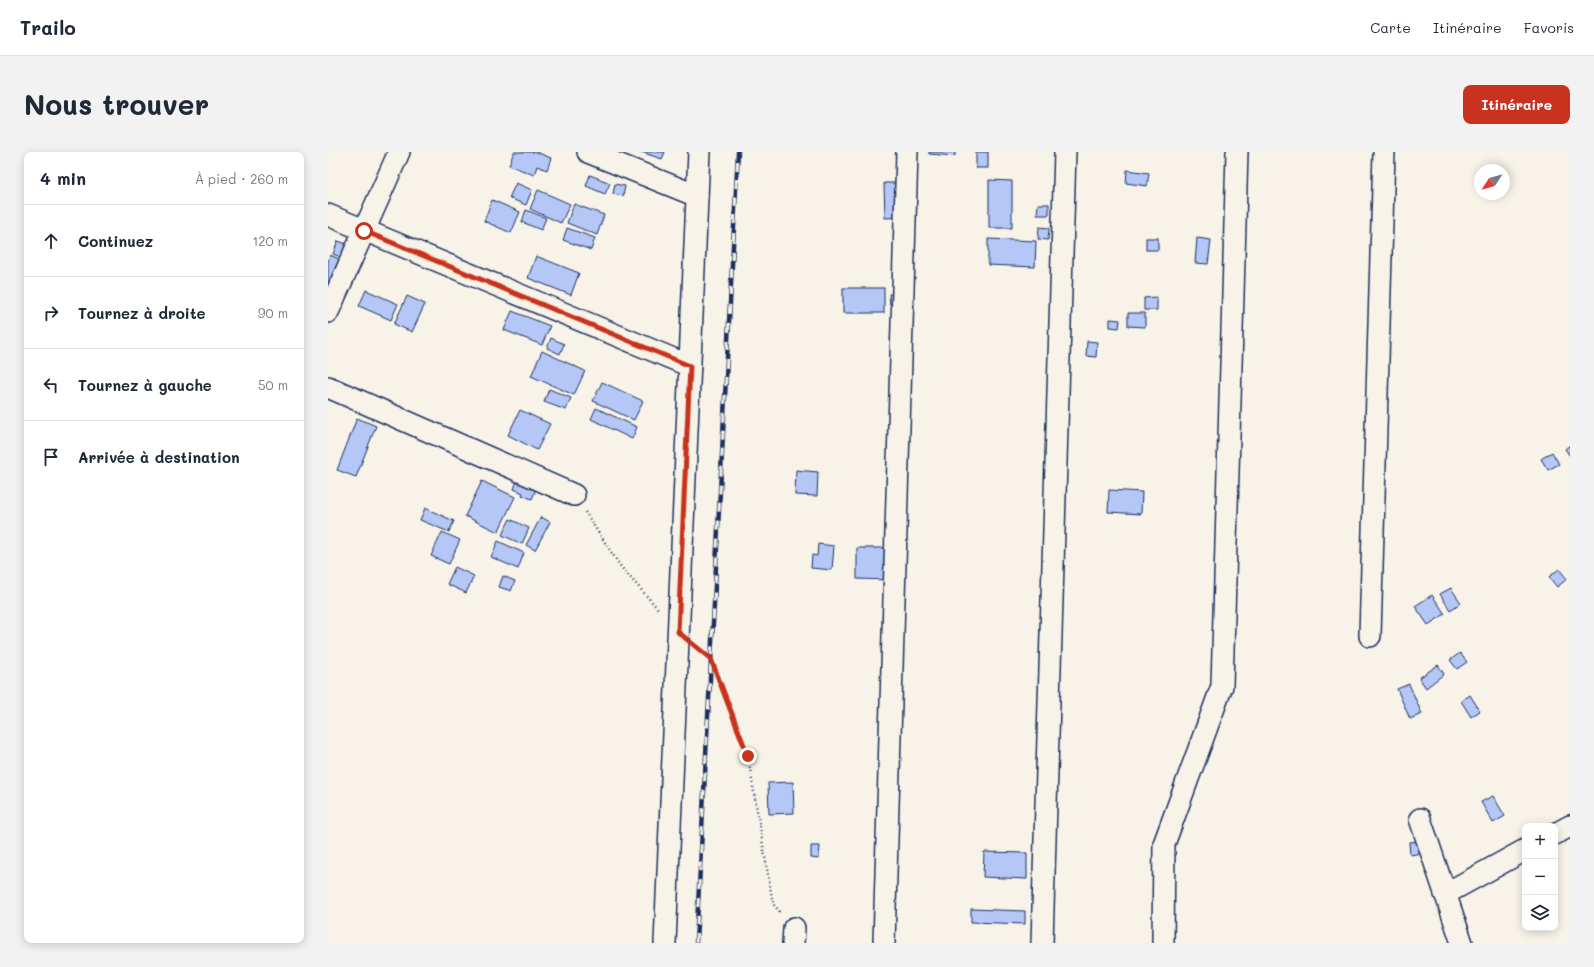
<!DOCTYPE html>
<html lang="fr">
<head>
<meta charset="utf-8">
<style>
	:root { --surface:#fff; --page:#f2f2f3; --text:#1f2937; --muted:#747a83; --line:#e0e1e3; --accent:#c8321e }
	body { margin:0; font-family:Mali,sans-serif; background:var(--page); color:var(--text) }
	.controls { position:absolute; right:12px; bottom:12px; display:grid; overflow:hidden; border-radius:8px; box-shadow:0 2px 10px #0003 }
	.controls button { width:36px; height:36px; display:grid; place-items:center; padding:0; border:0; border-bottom:1px solid var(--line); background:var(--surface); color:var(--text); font:20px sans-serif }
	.compass { position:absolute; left:1146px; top:12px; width:36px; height:36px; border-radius:50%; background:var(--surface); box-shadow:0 2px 10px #0003; rotate:234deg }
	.stop { position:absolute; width:12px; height:12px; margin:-9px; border:3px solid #c8321e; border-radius:50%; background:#fff }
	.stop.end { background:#c8321e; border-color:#fff; box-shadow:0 1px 4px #0008 }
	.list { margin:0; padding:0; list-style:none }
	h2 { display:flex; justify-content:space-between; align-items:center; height:52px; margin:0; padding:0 16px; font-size:17px }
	h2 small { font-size:13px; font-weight:400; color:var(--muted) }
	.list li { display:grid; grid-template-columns:26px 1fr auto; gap:12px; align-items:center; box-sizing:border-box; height:72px; padding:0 16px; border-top:1px solid var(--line) }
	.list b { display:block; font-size:15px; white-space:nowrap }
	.list em { font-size:13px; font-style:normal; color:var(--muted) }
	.icon { flex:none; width:22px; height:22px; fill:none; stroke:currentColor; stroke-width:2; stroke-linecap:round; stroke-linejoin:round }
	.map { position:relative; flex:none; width:1242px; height:791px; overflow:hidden; border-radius:8px }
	header { display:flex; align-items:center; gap:24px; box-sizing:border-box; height:56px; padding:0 20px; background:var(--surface); border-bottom:1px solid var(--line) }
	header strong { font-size:19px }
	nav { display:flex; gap:22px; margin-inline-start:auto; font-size:14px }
	.intro { display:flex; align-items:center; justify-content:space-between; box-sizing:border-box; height:96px; padding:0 24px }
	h1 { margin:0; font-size:28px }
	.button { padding:10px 18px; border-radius:8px; background:var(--accent); color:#fff; font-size:14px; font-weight:700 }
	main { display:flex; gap:24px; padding:0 24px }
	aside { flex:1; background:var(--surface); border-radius:8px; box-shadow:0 2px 10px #0003 }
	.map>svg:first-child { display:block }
</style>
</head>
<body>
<header>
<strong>Trailo</strong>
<nav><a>Carte</a><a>Itinéraire</a><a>Favoris</a></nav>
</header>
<div class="intro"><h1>Nous trouver</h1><a class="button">Itinéraire</a></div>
<main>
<aside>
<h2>4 min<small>À pied · 260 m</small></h2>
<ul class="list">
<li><svg class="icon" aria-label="ahead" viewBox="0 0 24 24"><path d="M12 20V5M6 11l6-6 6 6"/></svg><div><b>Continuez</b></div><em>120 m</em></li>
<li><svg class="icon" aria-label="right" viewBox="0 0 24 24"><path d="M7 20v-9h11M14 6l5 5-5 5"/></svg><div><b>Tournez à droite</b></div><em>90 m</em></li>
<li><svg class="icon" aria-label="left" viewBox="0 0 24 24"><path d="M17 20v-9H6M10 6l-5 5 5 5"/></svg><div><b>Tournez à gauche</b></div><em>50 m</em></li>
<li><svg class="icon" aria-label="arrive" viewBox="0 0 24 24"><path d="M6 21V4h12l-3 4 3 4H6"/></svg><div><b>Arrivée à destination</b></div></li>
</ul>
</aside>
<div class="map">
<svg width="1242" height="791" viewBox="0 0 1242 791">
	<rect width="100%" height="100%" fill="#f7f3e8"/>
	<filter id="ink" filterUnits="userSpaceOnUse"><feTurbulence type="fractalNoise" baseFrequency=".025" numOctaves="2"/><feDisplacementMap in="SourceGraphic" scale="8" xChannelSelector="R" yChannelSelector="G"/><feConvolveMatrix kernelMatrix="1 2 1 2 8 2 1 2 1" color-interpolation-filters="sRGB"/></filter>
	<g filter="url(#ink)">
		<!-- building -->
		<g fill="#b4c7f7" stroke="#1b2f5e">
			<path d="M186,0H208L223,6L219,18L209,14L206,23L181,13Z"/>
			<path d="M313,0H337L334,7Z"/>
			<path d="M601,0H627V4L601,2Z"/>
			<rect x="648" y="0" width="12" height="16"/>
			<path d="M799,18L821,21L819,34L798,31Z"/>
			<path d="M262,23L282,31L277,42L258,34Z"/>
			<path d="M661,28L684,29V76H661Z"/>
			<path d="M188,31L204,38L198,53L181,46Z"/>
			<path d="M556,31H574V65L557,66Z"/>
			<path d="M287,32L297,34L295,44L285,42Z"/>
			<path d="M210,38L242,52L233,71L202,57Z"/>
			<path d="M164,48L192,60L183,81L156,69Z"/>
			<path d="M246,52L276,63L269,83L239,71Z"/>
			<path d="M710,52H721V63H709Z"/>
			<path d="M198,58L218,66L213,78L194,70Z"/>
			<path d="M711,75L721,76L720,88L710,87Z"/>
			<path d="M239,76L267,86L263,98L235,88Z"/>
			<rect x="818" y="86" width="12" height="12"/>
			<path d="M869,86L883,88L880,112L867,111Z"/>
			<path d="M660,87L708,89L707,115L660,113Z"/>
			<path d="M10,89L19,92L15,106L5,102Z"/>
			<path d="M2,103L13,108L0,139V109Z"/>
			<path d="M208,104L251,121L243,143L200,126Z"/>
			<rect x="515" y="136" width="41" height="25"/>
			<path d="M38,138L70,152L63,168L31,154Z"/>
			<path d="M561,142H572V153H562Z"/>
			<path d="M79,144L97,152L84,180L66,172Z"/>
			<path d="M829,145V158H816V146Z"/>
			<path d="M184,159L222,174L214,193L176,178Z"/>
			<path d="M800,161H817V175L800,174Z"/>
			<path d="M782,167L792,168L791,176L782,175Z"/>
			<path d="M223,186L236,192L232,202L219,196Z"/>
			<path d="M759,189L769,190L768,205L758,204Z"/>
			<path d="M214,199L257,219L246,243L203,224Z"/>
			<path d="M274,230L315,249L306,268L265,249Z"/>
			<path d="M221,237L243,246L238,258L216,250Z"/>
			<path d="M268,256L309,275L304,287L263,267Z"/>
			<path d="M192,258L222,272L209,298L180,283Z"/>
			<path d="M29,266L48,274L28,325L9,318Z"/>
			<path d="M1242,293V304L1237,297Z"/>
			<path d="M1224,300L1231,312L1220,318L1213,307Z"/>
			<path d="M468,318L490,320L489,344L467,343Z"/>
			<path d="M154,329L187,345L170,380L137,364Z"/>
			<path d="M189,329L208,337L204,347L194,343L195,341L186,337Z"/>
			<path d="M781,338L814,340L813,362L780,360Z"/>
			<path d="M97,356L126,369L121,380L92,368Z"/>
			<path d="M213,365L222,370L207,398L198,393Z"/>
			<path d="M182,367L201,376L194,392L174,383Z"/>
			<path d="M114,380L132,388L121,412L103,404Z"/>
			<path d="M170,389L196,401L190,417L163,405Z"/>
			<path d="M490,392L506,394L504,418L483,416L484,403L489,404Z"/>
			<path d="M529,396H564L563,428L529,427Z"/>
			<path d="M127,415L146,424L138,441L119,432Z"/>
			<path d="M1231,417L1239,427L1229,435L1221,425Z"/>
			<path d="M175,424L187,429L183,439L171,435Z"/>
			<path d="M1123,436L1133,451L1122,458L1112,442Z"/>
			<path d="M1104,443L1117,462L1100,473L1087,454Z"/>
			<path d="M1132,501L1139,510L1129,517L1122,508Z"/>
			<path d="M1110,513L1116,522L1098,536L1091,526Z"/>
			<path d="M1081,532L1094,562L1082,567L1069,537Z"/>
			<path d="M1142,543L1152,559L1143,565L1133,549Z"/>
			<path d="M465,630L466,661L441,662L440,631Z"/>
			<path d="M1165,644L1177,664L1165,671L1153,650Z"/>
			<path d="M1093,689L1094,701L1082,703L1081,690Z"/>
			<path d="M483,694H492L491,707L483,706Z"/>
			<path d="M656,700L699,701V727L655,725Z"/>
			<path d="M643,757L697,759V772L643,770Z"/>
		</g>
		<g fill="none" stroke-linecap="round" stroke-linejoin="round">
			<defs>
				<g id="street">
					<path d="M260,0L369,44"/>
					<path d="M0,63L362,214"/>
					<path d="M0,160L71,0"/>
					<path d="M0,235L246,343"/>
					<path d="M1042,484L1056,0"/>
					<path d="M1092,667L1134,791"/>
					<path d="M1227,682L1242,674"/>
					<path d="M1117,742L1197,698"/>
					<path d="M337,791L371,0"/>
					<path d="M465,791L466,776"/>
					<path d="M556,791L579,0"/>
					<path d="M714,791L737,0"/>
					<path d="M835,791L836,692L894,534L909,0"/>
				</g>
			</defs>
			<!-- street casing -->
			<use href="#street" stroke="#1b2f5e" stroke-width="24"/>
			<!-- path -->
			<g stroke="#1b2f5e" stroke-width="2.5" stroke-dasharray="1 3" stroke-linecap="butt">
				<path d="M257,360L293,415L331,458"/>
				<path d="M370,496L383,507L420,605L445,752L453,761"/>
			</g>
			<!-- street -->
			<use href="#street" stroke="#f7f3e8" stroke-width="21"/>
			<defs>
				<path id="rail" d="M368,791L410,0"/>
			</defs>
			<!-- rail casing -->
			<use href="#rail" stroke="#1b2f5e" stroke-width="4.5"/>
			<!-- rail -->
			<use href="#rail" stroke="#f7f3e8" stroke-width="3" stroke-dasharray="9" stroke-linecap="butt"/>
		</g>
	</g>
	<g fill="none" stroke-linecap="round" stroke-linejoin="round" filter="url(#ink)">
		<!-- route -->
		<path stroke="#c8321e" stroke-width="5" d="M36,79L362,214L350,480L383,507L420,604"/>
	</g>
</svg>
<div class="controls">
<button>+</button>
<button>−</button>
<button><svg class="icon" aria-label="layers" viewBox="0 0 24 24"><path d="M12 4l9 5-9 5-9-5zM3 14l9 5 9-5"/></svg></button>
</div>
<svg class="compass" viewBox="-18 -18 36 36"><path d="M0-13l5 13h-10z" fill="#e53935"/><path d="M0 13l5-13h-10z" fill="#747a83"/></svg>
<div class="stop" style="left:36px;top:79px"></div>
<div class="stop end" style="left:420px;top:604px"></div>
</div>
</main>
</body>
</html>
